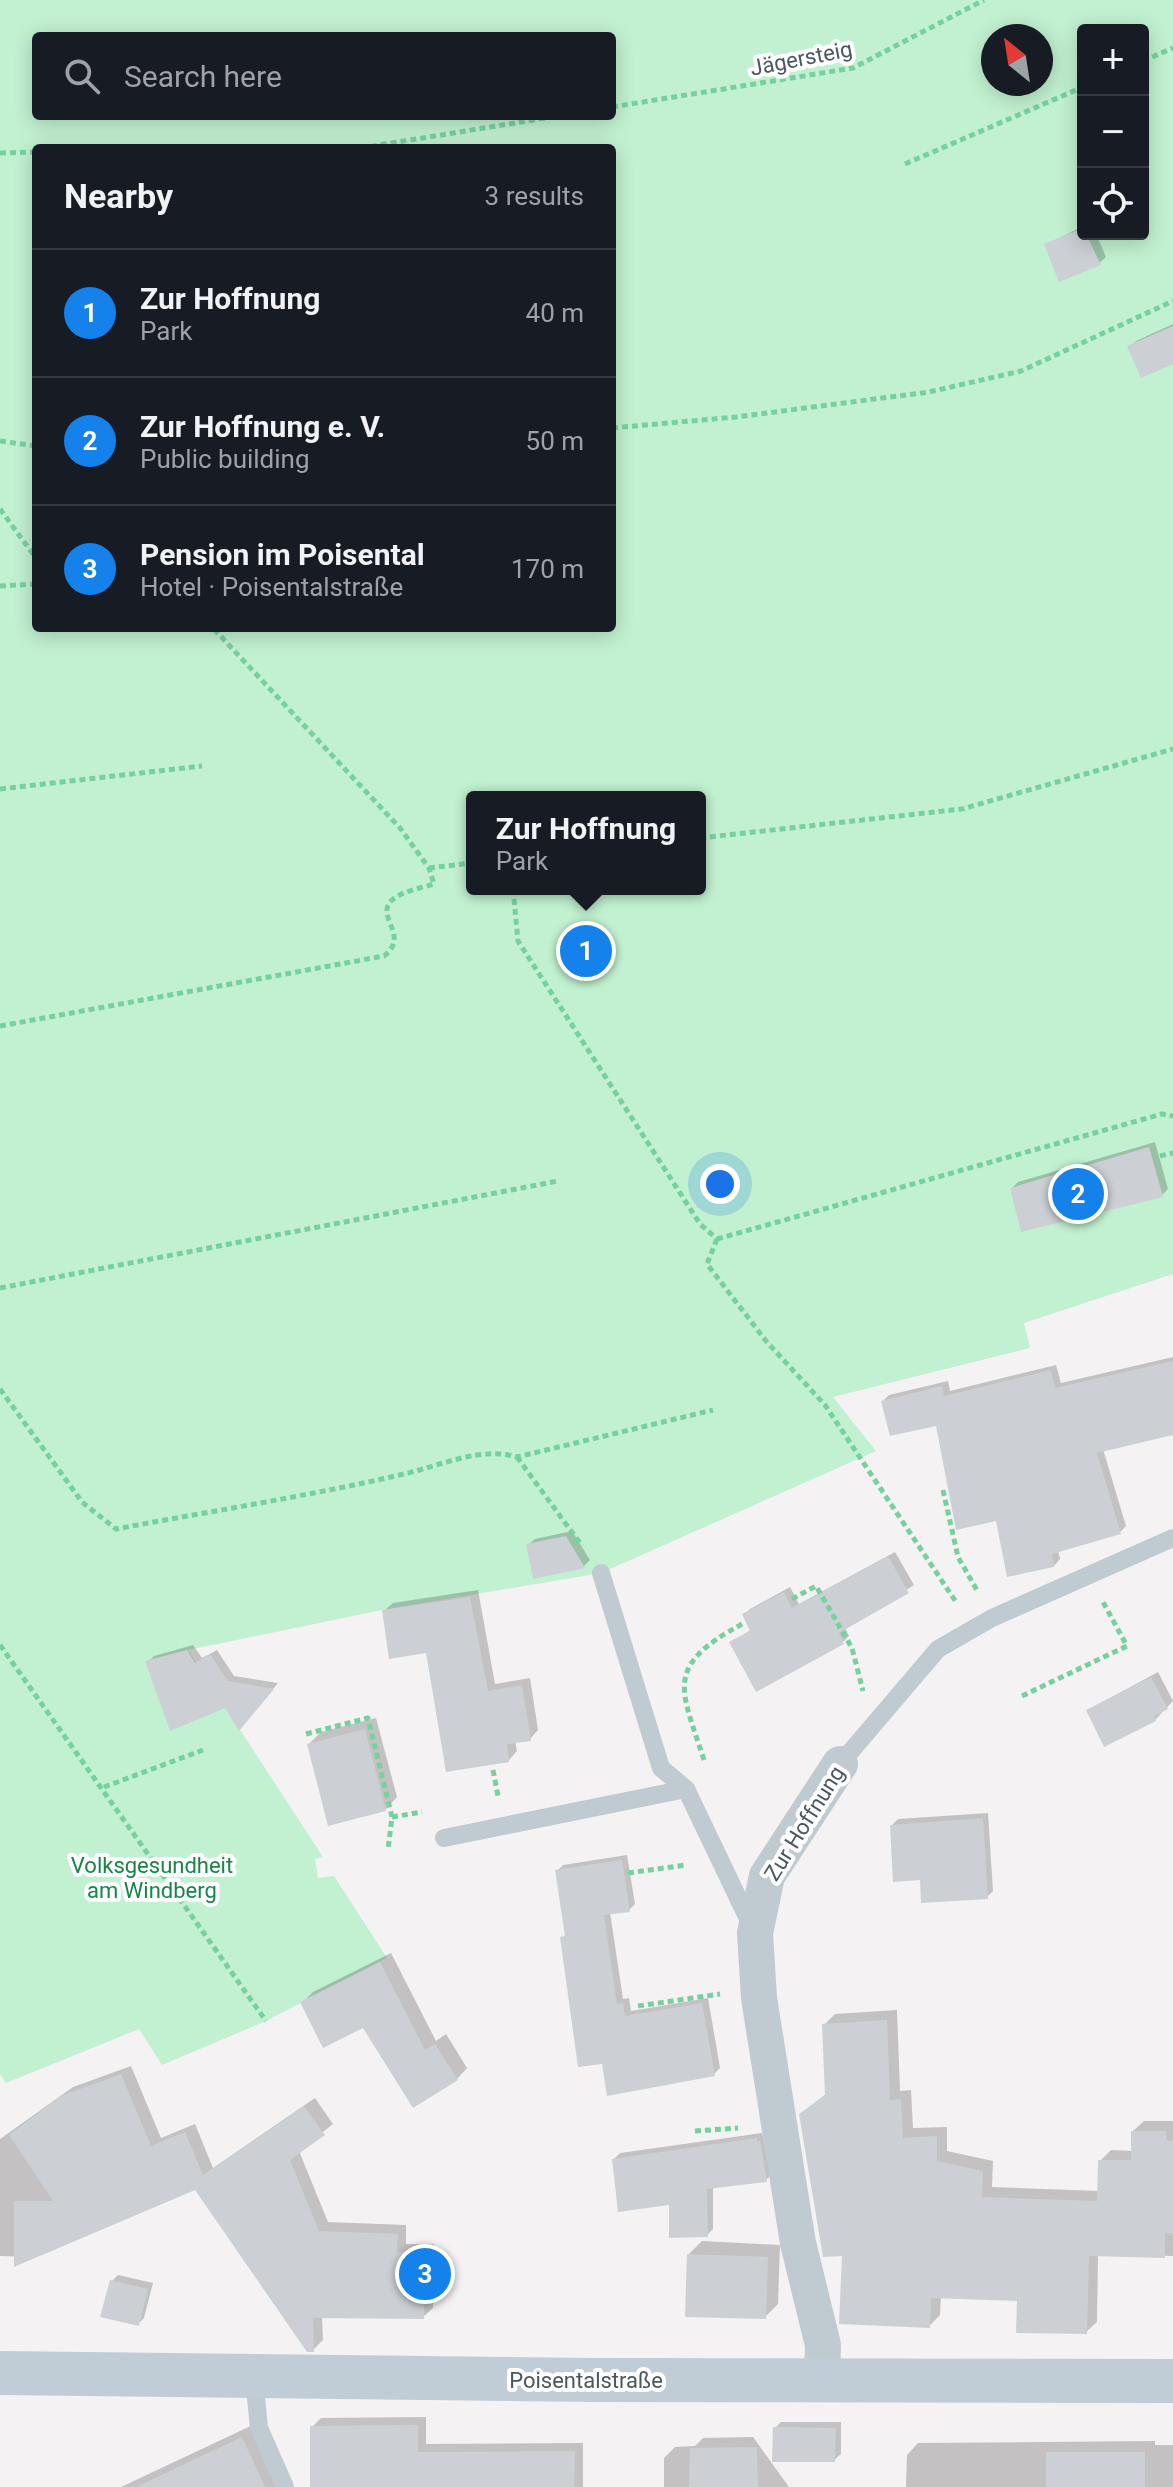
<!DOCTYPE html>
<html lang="en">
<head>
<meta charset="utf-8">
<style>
	:root { --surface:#171b24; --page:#242831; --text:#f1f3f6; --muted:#9ea1a6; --line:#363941; --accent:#1581eb }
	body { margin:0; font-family:Roboto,sans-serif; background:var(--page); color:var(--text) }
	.controls { position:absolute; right:24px; top:24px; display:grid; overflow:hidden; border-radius:8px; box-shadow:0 4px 20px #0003 }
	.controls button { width:72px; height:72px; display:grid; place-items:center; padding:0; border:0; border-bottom:2px solid var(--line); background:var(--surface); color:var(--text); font:40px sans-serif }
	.compass { position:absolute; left:981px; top:24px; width:72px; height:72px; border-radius:50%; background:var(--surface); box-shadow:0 4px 20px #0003; rotate:330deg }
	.you { position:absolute; left:720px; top:1184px; width:28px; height:28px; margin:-20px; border:6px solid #fff; border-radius:50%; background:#1a73e8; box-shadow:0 0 0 12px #1a73e833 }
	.badge { display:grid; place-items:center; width:52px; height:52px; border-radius:50%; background:var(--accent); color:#fff; font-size:26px; font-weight:700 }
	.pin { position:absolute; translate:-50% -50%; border:4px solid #fff; box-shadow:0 2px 8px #0006 }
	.popup { position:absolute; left:466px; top:791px; width:240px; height:104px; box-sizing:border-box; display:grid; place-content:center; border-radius:8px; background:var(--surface); filter:drop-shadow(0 2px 6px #0005); font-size:26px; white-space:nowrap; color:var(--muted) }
	.popup b { font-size:30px; color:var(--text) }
	.popup::after { content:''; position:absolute; left:50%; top:100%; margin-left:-16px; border:16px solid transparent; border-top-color:var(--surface) }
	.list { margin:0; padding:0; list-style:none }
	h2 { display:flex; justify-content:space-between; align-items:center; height:104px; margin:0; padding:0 32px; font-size:34px }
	h2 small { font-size:26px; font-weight:400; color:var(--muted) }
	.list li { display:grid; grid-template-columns:52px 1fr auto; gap:24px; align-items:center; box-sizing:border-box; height:128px; padding:0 32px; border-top:2px solid var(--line) }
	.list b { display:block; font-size:30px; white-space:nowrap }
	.list p { margin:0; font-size:26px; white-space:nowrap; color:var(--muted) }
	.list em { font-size:26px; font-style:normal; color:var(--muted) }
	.icon { flex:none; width:44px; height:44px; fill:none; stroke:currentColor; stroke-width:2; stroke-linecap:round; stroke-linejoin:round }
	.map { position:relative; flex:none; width:1173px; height:2487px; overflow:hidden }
	.search { position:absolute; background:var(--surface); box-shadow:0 4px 20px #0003; left:32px; top:32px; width:584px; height:88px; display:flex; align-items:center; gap:20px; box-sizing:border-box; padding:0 28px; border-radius:8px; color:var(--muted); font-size:30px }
	.panel { position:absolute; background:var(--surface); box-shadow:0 4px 20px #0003; left:32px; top:144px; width:584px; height:488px; border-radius:8px }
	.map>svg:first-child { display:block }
</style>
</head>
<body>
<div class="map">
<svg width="1173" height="2487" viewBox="0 0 1173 2487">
	<rect width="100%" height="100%" fill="#f4f2f2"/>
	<!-- green -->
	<path fill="#c1f1d0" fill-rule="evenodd" d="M0,0H1173V1274L1024,1323L1030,1348L833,1397L876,1451L601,1573L382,1610L188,1650L323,1857L315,1859L318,1878L334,1876L387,1958L266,2021L162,2065L139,2029L6,2083L0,2074ZM1083,30H1143V234H1083ZM36,36H612V116H36ZM993,36H1041V84H993ZM36,148H612V628H36ZM472,797H700V889H472Z"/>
	<!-- shadow -->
	<g fill="#0003">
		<path d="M1083,226V234H1096L1106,257L1099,263L1046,245Z"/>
		<path d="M1173,324V362L1130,347L1136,341Z"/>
		<path d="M1155,1142L1168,1189L1162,1195L1012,1188L1018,1182Z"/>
		<path d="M1173,1357V1433L1103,1449L1126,1526L1120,1532L1058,1550L1060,1559L1054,1566L997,1519L937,1423L883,1401L889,1395L948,1381L950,1391L1056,1365L1061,1383Z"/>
		<path d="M572,1531L590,1560L584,1566L535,1576L528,1545L535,1539Z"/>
		<path d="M895,1552L914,1585L845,1628L849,1636L843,1642L731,1643L752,1629L744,1615L750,1609L790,1587L799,1604Z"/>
		<path d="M478,1590L495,1684L530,1678L538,1730L530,1739L515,1741L517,1751L509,1760L427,1651L384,1611L393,1603Z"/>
		<path d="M193,1645L202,1658L217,1650L234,1676L278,1683L245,1723L226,1706L148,1662L154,1656Z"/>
		<path d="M1158,1672L1173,1701L1155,1720L1088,1710Z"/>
		<path d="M376,1718L397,1797L385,1810L309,1744L321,1732Z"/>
		<path d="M988,1813L993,1891L987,1897L892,1825L898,1819Z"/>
		<path d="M627,1855L635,1904L629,1910L610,1912L623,1999L629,1998L631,2011L708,1998L720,2068L714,2074L603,2062L562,1938L567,1933L557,1871L563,1865Z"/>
		<path d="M391,1953L436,2041L446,2034L467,2068L457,2079L364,2025L303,2002L313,1992Z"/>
		<path d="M897,2010L900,2091L911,2090L913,2128L947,2127V2151L993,2161L992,2187L1099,2191L1100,2161L1111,2150L1133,2151V2131L1144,2121H1173V2256L1098,2254L1097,2322L1086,2332L1019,2299L941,2296L940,2315L929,2326L844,2254L801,2114L827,2093L825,2024L835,2014Z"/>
		<path d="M131,2066L161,2138L195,2124L213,2168L315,2098L333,2124L299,2151L328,2222L406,2225V2244H434L433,2308L423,2317L322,2316L323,2340L313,2350L196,2187L33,2257L0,2256V2139L73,2087Z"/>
		<path d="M762,2133L772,2174L766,2180L713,2187V2229L707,2235L614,2159L620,2153Z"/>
		<path d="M702,2241L780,2245L778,2304L765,2317L689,2254Z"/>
		<path d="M118,2275L153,2283L144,2318L138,2324L112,2281Z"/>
		<path d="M426,2417V2444L583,2443V2487H312V2427L321,2418Z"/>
		<path d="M259,2422L288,2487H121Z"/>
		<path d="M781,2422H841V2454L834,2460L775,2428Z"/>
		<path d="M753,2437L789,2487H664V2458L675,2447L695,2446L703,2438Z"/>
		<path d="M1155,2441V2445H1173V2487H906L907,2455L918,2443Z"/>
	</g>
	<!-- building -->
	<g fill="#ccd0d4">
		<path d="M1083,228L1101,265L1059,282L1044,244Z"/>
		<path d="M1173,326V364L1141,378L1127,346Z"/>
		<path d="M1149,1147L1163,1197L1021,1232L1010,1188Z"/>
		<path d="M1173,1361V1435L1097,1453L1121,1534L1052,1554L1054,1567L1007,1577L996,1521L956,1530L936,1426L890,1436L881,1401L942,1386L944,1396L1051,1370L1055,1388Z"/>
		<path d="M566,1536L585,1568L533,1579L526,1544Z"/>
		<path d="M888,1556L909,1593L839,1633L844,1644L756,1692L729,1642L750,1631L742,1614L784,1592L792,1608Z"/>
		<path d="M470,1597L488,1691L522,1685L531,1741L507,1744L509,1762L446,1772L426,1653L389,1659L382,1610Z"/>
		<path d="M187,1650L195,1663L210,1654L228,1681L274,1689L239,1731L225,1708L170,1731L145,1661Z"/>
		<path d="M1151,1677L1168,1709L1154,1716L1156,1721L1104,1747L1086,1710Z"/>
		<path d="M365,1729L386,1811L328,1826L307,1744Z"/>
		<path d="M983,1818L988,1899L921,1903L920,1880L893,1882L890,1825Z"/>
		<path d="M622,1860L630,1912L604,1915L617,2004L623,2003L625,2016L702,2003L715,2076L607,2096L602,2064L578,2067L560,1937L565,1936L555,1870Z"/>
		<path d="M380,1962L425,2050L435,2044L458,2080L413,2108L363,2028L323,2048L300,2002Z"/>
		<path d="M887,2020L890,2100L901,2099L903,2138L937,2136V2161L983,2171L982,2197L1097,2201L1098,2160H1131V2131H1166V2140L1173,2141V2233L1165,2234V2258L1089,2256L1087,2334L1016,2333L1017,2301L931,2298L930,2328L839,2324L842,2256L823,2257L799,2114L825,2095L822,2024Z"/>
		<path d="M121,2074L151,2146L185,2132L203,2175L304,2106L325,2135L290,2160L319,2231L398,2234L397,2252L425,2253L424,2319L313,2318L314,2352H307L195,2190L14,2267V2201H53L9,2135L61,2096Z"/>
		<path d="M757,2138V2142L760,2140L767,2182L707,2189L708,2237L669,2238V2205L618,2212L612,2159Z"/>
		<path d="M687,2254L768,2257L766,2319L685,2317Z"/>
		<path d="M110,2280L148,2289L139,2326L100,2317Z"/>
		<path d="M418,2425V2452L575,2451L574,2487H310V2426Z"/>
		<path d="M773,2427L836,2428L835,2462H772Z"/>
		<path d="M242,2437L265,2487H136Z"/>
		<path d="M757,2447L758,2487H689L690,2448Z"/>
		<rect x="1046" y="2452" width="99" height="35"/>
	</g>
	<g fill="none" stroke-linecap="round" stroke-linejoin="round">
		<!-- path -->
		<g stroke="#77d19f" stroke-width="5" stroke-dasharray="6 4" stroke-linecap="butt">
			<path d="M1143,61L1173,48"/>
			<path d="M612,107L853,68L984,0"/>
			<path d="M361,148L558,116"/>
			<path d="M0,153L36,152"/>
			<path d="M905,164L1083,87"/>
			<path d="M612,428L736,417L929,392L1021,371L1173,301"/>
			<path d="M0,441L36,446"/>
			<path d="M0,509L36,558"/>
			<path d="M0,586L36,584"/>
			<path d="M0,789L202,766"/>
			<path d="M700,838L962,809L1173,749"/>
			<path d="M429,868L472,863"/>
			<path d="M513,889L518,941L700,1224L717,1239"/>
			<path d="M0,1026L384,956C411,935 374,917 392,900C402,891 422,888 434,884L429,868L400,828L213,628"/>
			<path d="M1160,1156L1173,1153"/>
			<path d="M717,1239L707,1264L766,1341L825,1405L956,1602"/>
			<path d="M717,1239L1162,1114L1173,1116"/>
			<path d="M0,1288L558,1181"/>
			<path d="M0,1389L82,1502L116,1529C212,1511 309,1496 404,1474C440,1466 480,1446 517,1457L713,1410"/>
			<path d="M517,1457L582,1546"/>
			<path d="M943,1490L958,1557L978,1592"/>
			<path d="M792,1599L816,1586L852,1648L863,1691"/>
			<path d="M0,1645L266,2021"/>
			<path d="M1022,1696L1127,1646L1103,1602"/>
			<path d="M306,1734L368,1718L392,1817L388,1850"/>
			<path d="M704,1760C681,1688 663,1667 742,1624"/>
			<path d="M493,1770L498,1796"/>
			<path d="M104,1787L203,1750"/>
			<path d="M392,1817L422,1812"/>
			<path d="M628,1873L686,1865"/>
			<path d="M638,2006L720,1994"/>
			<path d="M695,2131L738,2128"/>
		</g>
		<!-- lane -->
		<g stroke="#c0cad1" stroke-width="18">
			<path d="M601,1573L661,1768L686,1789"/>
			<path d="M840,1764L938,1649L992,1618L1173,1538"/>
			<path d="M444,1838L686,1789L752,1927"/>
			<path d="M254,2377L259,2428L285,2487"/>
		</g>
		<!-- street -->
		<path stroke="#c0cad1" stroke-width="36" d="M822,2381L823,2345L798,2243L759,1998L755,1933L767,1876L840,1764"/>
		<!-- secondary -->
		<path stroke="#c0ccd6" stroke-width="44" d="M0,2373L594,2380L1173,2381"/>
	</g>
	<g text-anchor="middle" stroke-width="8" stroke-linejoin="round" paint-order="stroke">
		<!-- street labels -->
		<g font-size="22" fill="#495760" stroke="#fff">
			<text transform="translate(801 58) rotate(-11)" y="8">Jägersteig</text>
			<text transform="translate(804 1823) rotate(-58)" y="8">Zur Hoffnung</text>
			<text x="586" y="2388">Poisentalstraße</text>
		</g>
		<!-- park labels -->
		<g font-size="22" fill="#158646" stroke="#fff">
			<text x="152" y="1873">Volksgesundheit<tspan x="152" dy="25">am Windberg</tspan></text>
		</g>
	</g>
</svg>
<div class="controls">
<button>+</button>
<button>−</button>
<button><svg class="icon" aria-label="locate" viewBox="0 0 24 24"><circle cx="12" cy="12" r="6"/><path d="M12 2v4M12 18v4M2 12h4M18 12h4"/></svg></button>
</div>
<svg class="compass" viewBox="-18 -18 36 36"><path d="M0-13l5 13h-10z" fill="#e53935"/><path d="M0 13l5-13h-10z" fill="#9ea1a6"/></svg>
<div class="you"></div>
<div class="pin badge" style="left:586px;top:951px">1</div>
<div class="popup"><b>Zur Hoffnung</b>Park</div>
<div class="pin badge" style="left:1078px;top:1194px">2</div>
<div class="pin badge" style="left:425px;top:2274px">3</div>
<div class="search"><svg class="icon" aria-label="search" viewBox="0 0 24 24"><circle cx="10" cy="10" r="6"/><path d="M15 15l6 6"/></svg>Search here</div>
<section class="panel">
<h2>Nearby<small>3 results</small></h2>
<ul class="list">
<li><span class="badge">1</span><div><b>Zur Hoffnung</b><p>Park</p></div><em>40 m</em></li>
<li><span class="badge">2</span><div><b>Zur Hoffnung e. V.</b><p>Public building</p></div><em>50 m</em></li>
<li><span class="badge">3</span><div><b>Pension im Poisental</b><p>Hotel · Poisentalstraße</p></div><em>170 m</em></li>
</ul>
</section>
</div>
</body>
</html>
